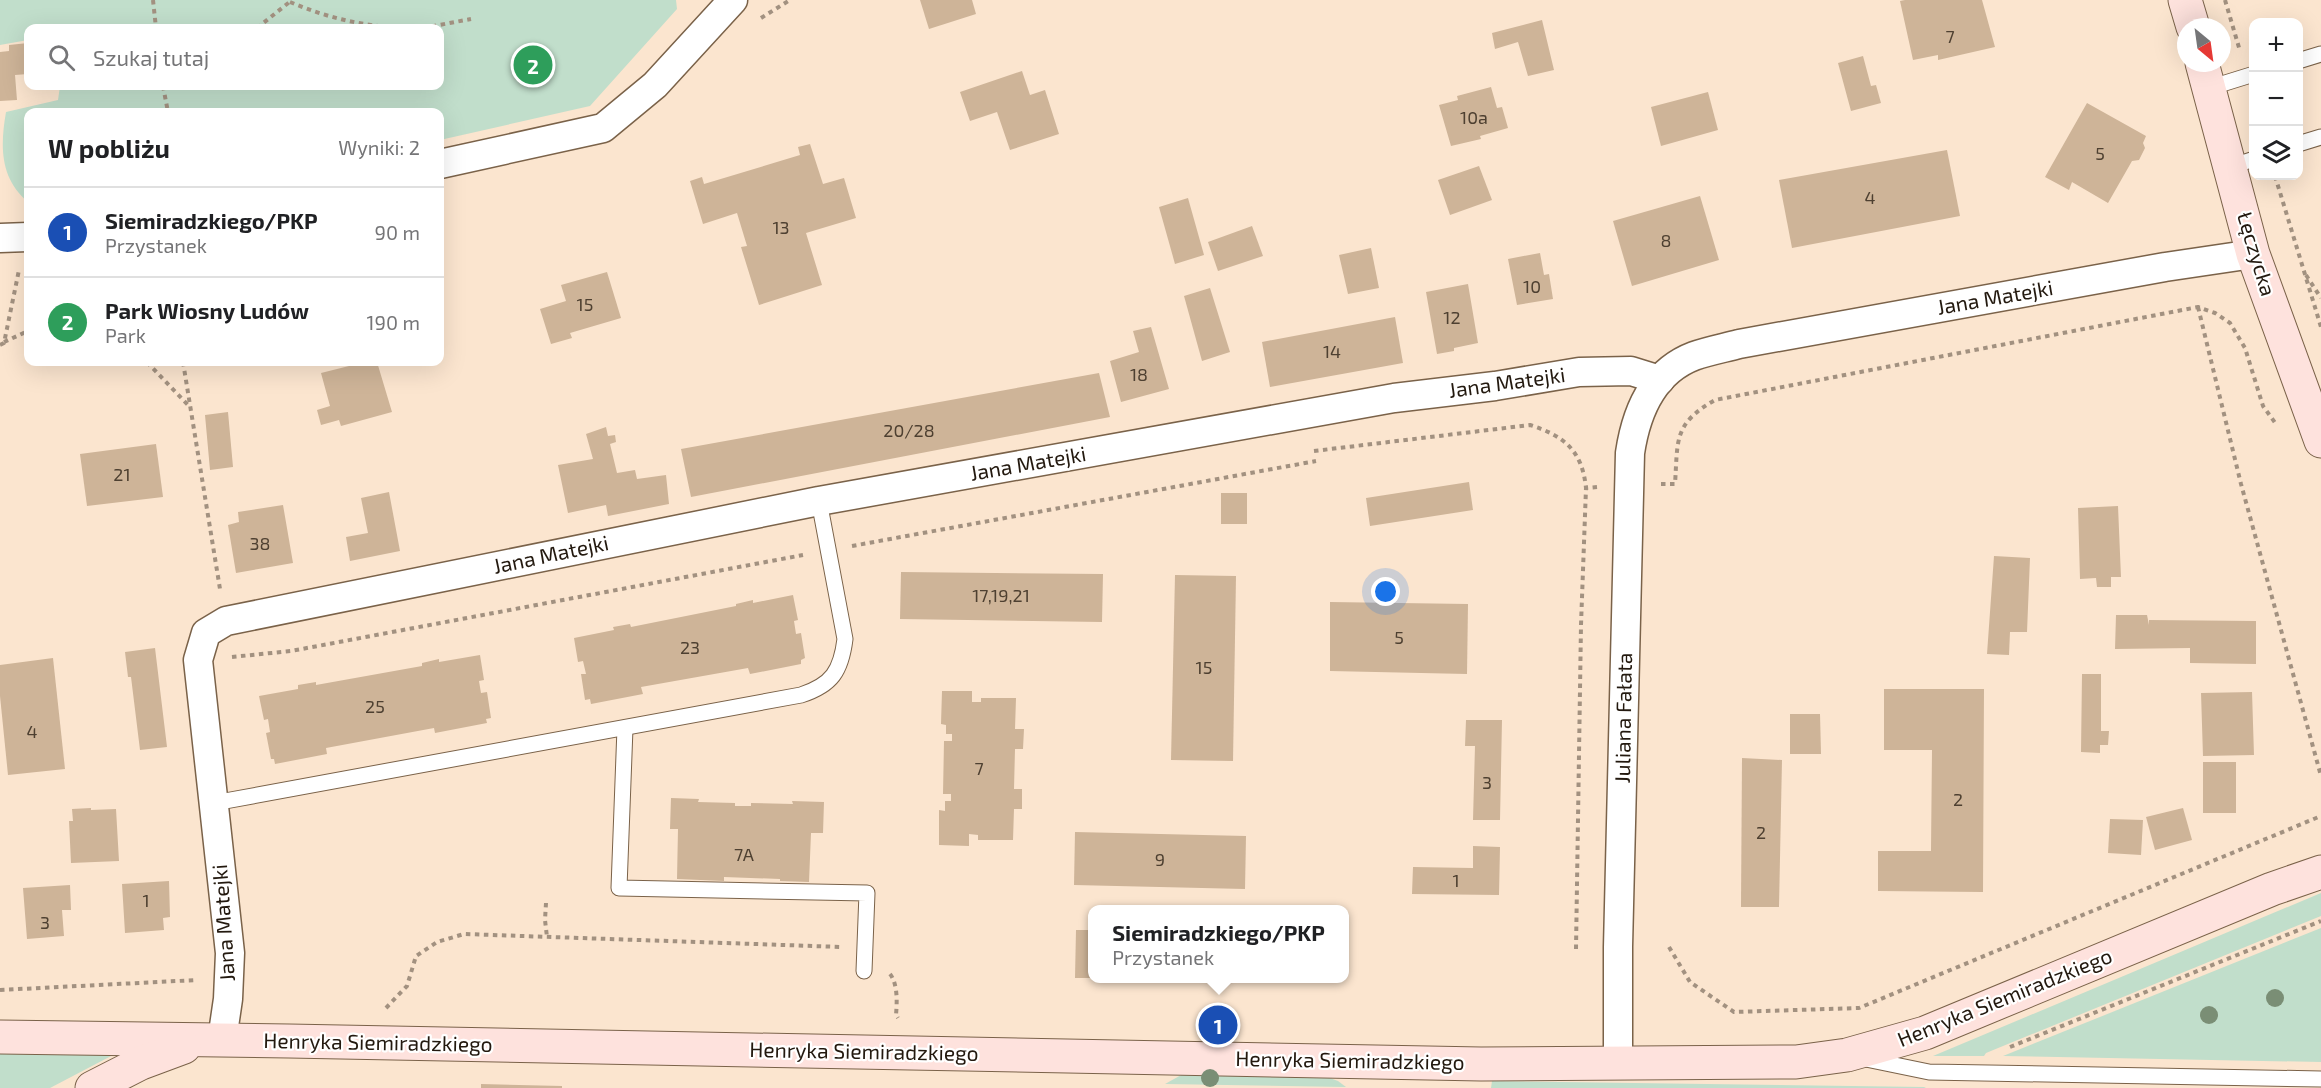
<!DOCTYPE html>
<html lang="pl">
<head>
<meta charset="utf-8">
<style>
	:root { --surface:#fff; --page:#f6f6f6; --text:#202124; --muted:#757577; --line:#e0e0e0; --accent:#636a0d }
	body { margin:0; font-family:"Exo 2",sans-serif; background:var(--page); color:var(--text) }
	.controls { position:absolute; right:18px; top:18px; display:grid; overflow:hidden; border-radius:12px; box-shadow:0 6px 24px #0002 }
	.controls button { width:54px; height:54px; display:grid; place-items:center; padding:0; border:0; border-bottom:2px solid var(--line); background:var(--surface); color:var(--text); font:30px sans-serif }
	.compass { position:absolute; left:2177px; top:18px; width:54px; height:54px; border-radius:50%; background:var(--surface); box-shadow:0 6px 24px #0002; rotate:151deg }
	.you { position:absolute; left:1386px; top:592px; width:21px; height:21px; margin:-15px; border:4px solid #fff; border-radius:50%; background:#1a73e8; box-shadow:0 0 0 9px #1a73e833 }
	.badge { display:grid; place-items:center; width:39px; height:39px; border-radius:50%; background:var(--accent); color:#fff; font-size:20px; font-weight:700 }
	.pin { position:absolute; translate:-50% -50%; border:3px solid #fff; box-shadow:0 2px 6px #0006 }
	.popup { position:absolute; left:1088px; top:905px; width:261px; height:78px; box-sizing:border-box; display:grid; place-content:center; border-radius:12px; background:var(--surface); filter:drop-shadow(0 2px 4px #0005); font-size:20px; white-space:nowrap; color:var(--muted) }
	.popup b { font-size:22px; color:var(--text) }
	.popup::after { content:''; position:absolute; left:50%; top:100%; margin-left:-12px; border:12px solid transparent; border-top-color:var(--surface) }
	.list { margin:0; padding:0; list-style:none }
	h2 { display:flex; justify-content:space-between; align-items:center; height:78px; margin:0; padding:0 24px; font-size:26px }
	h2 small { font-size:20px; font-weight:400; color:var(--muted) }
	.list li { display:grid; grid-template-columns:39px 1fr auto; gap:18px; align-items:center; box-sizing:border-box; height:90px; padding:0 24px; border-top:2px solid var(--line) }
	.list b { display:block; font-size:22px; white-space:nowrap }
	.list p { margin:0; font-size:20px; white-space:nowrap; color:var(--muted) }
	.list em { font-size:20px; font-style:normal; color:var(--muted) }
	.icon { flex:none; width:33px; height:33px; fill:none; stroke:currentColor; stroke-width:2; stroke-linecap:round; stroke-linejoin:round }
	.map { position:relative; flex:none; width:2321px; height:1088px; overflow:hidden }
	.search { position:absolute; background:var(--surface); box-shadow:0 6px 24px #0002; left:24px; top:24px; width:420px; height:66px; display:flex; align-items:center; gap:15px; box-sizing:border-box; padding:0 21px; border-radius:12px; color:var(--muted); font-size:22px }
	.panel { position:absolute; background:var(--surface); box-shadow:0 6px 24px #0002; left:24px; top:108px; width:420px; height:258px; border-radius:12px }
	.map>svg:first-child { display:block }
</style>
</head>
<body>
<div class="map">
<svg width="2321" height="1088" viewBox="0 0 2321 1088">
	<rect width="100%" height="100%" fill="#fbe5cf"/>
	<!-- green -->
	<g fill="#c1decb">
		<path d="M0,0H676L677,9L590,106L440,140V112H28V202C0,178 0,147 6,112L58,100L60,86H440V28H28V40L0,45Z"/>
		<path d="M2321,893V916L1986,1053L1984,1056H1933Z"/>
		<path d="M2321,928V1062L2003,1056Z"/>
		<path d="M0,1054L113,1055L50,1088H0Z"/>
		<path d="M1183,1074L1327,1077L1338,1081L1346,1087L1165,1084Z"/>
		<path d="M1492,1081L1924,1087L1926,1088H1491Z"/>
	</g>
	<!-- building -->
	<g fill="#ceb498">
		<path d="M920,0H972L976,14L929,29Z"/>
		<path d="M1905,0H1982L1995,47L1938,60V55L1913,60L1900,1Z"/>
		<path d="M1542,20L1554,70L1528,76L1518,42L1495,49L1492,33Z"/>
		<path d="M28,43V74L15,75L17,100L0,101V52L9,51V45Z"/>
		<path d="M1863,56L1871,86L1876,85L1881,103L1851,111L1838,63Z"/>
		<path d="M1022,71L1030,95L1045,90L1059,134L1010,150L997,112L970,121L960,92Z"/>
		<path d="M1491,87L1497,108L1502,107L1508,128L1480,136L1481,139L1451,146L1439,105L1458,100L1457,96Z"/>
		<path d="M1708,92L1718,130L1661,146L1651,107Z"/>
		<path d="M2087,103L2146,136L2143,143L2145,148L2139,160L2132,161L2108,203L2072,182L2069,190L2045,177Z"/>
		<path d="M810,144L823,184L844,178L856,218L806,233L822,285L759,305L741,247L747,246L737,213L703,224L690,181L702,177L704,184L800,155L798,147Z"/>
		<path d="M1947,150L1960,216L1792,248L1779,180Z"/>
		<path d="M1479,166L1492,200L1450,215L1438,180Z"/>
		<path d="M1700,196L1719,260L1632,286L1613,221Z"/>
		<path d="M1188,198L1204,255L1175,264L1159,207Z"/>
		<path d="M1252,226L1263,256L1218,271L1208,242Z"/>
		<path d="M1371,248L1379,288L1348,294L1339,255Z"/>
		<path d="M1540,253L1544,275L1549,274L1553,299L1517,305L1508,259Z"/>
		<path d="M607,272L621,318L570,333L572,338L551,344L540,309L566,301L561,285Z"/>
		<path d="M1468,284L1478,343L1454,348V351L1437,354L1426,292Z"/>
		<path d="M1210,288L1230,352L1202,361L1184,296Z"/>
		<path d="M1395,317L1403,363L1270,387L1262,342Z"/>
		<path d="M1151,327L1169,389L1121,402L1110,361L1139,352L1133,331Z"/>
		<path d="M365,362H377L392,412L341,426L339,420L321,425L317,410L330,406L321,373Z"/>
		<path d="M1099,373L1110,417L691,497L681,449Z"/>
		<path d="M228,412L233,467L210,470L205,415Z"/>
		<path d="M606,427L608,436L615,435L616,442L610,444L617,473L635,470L637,479L666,475L669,504L608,516L606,505L568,513L558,465L593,459L586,434Z"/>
		<path d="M156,444L163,497L87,506L80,454Z"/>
		<path d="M1469,482L1473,510L1370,526L1366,498Z"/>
		<path d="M389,492L400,551L350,561L346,537L368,533L361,498Z"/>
		<rect x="1221" y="493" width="26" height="31"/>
		<path d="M283,505L293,563L236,573L228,525L239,522L238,512Z"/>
		<path d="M2118,506L2121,577H2111V587H2097L2096,578L2080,579L2078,508Z"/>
		<path d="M1994,556L2030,558L2027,632H2010L2009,655L1987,654Z"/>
		<path d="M901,572L1103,574L1102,622L900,619Z"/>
		<path d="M1175,575L1236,576L1233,761L1171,760Z"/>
		<path d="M793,595L798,620L794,621L796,634L801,633L805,658L801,660V664L750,674L748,668L641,687L643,694L591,704L590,699L585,700L581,674H586L583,661L578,662L574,638L614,630L613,627L630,624L631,627L736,606V604L753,600V603Z"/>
		<path d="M1330,602L1468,604L1467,674L1330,671Z"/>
		<path d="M2116,615H2147L2149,625V620L2256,621V664L2190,663V648L2115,649Z"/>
		<path d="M155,648L167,747L140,750L131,677H128L125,652Z"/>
		<path d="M480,655L484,680L479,681L481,693L487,692L491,718L486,719L487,723L435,733L434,728L326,748L327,754L275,764L274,759H271L266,733L270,732L268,719L264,720L259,696L298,689V685L316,682V685L422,666V663L439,659V662Z"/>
		<path d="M53,658L65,769L8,775L0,696V665Z"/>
		<path d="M2082,674H2101V731H2109L2108,745H2100V753L2081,752Z"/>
		<path d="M1884,689H1984L1983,892L1878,891V851H1931L1932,750H1884Z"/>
		<path d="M942,691H972V702H981V698H1016L1015,729H1024L1023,749H1015L1014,789H1022V809H1014L1013,840H978V835L969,834V846L939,845V810L945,811V801H951V794H943L944,741H952V734H946V725L941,724Z"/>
		<path d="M2252,692L2254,755L2203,756L2201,693Z"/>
		<path d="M1790,714H1820L1821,754H1790Z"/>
		<path d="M1466,720H1502L1500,820H1473L1475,746H1465Z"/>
		<path d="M1742,758L1782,760L1779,907H1741Z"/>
		<rect x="2203" y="762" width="33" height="51"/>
		<path d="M671,798L699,799L698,802L735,803V806H751V803L793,804L792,801L824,802L823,833H811L809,882L780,881V879L724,877V881L677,879L678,829H670Z"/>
		<path d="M91,808V810L116,809L119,861L71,863L69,821H73L72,809Z"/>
		<path d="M2183,808L2192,840L2155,850L2146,817Z"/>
		<path d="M2110,819L2143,820L2141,855L2108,853Z"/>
		<path d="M1075,832L1246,836L1245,889L1074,885Z"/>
		<path d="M1473,846L1500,847L1499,895L1412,894L1413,867L1473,868Z"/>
		<path d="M169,881L170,917L163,918L164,930L125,933L122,884Z"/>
		<path d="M70,885L71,910H62L64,936L27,939L23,888Z"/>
		<path d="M1076,930H1092V978H1075Z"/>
		<path d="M481,1084L562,1086V1088H481Z"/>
	</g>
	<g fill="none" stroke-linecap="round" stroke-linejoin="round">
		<defs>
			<g id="lane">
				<path d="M2298,61L2321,54"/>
				<path d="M2209,88L2254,74"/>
				<path d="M2298,144L2321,137"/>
				<path d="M2230,167L2254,159"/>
				<path d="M625,728L619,888L867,893L864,971"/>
				<path d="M214,803L801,695C832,685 841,671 845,639L819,501"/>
				<path d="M1861,1058L1929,1072L2321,1079"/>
			</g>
			<g id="street">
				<path d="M440,164L603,128L655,85L733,0"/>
				<path d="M0,238L28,237"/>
				<path d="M222,1040L228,999L230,953L198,660L206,633L226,621L819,501L1394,398L1495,386L1579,372L1631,371L1660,380"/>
				<path d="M1618,1063V947L1630,453C1636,413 1652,372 1694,356C1708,351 1724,348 1739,344L2165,267L2253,254"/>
			</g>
			<g id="secondary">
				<path d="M2185,0L2193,27"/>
				<path d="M2202,63L2253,254L2321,441"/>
				<path d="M0,1037L289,1041L1481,1064L1796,1062L1847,1055L1925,1033L2272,889L2321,872"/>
				<path d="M92,1088L141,1063L184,1047"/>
			</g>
		</defs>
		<!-- lane casing -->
		<use href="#lane" stroke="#7a6249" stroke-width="17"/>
		<!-- street casing -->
		<use href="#street" stroke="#7a6249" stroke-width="31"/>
		<!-- secondary casing -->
		<use href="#secondary" stroke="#7a6249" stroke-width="35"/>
		<!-- path -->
		<g stroke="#a29180" stroke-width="4" stroke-dasharray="4.5 4.5" stroke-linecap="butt">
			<path d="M153,0L156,28"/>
			<path d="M2225,0L2240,51"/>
			<path d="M290,2C325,17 359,25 397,28"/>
			<path d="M761,18L790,0"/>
			<path d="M257,28L292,0"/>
			<path d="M423,28L471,19"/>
			<path d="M163,86L168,112"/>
			<path d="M2275,176L2321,327"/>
			<path d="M2306,275L2321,298"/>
			<path d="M2198,307L2241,484L2321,776"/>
			<path d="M4,342L28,331"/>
			<path d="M0,345L4,343L19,270"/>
			<path d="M147,362L189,406"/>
			<path d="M183,362L220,589"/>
			<path d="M1314,451L1530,425C1564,436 1582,450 1586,488L1597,487"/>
			<path d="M1661,484H1675C1678,440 1673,424 1715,400L2198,307L2215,313L2230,323L2245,348L2263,406L2276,424"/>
			<path d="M852,546L1316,461"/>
			<path d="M232,657L291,651L803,555"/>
			<path d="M546,903L545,920L547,937"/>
			<path d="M1669,947L1690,982L1734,1012L1859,1008L2321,816"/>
			<path d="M1576,949L1581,625L1586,488"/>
			<path d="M890,974C898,984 897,1003 896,1015L898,1018"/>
			<path d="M0,990L197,980"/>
			<path d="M386,1008L407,986L416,956L437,942L464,934L842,947"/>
			<path d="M2010,1047L2321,921"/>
		</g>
		<!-- lane -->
		<use href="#lane" stroke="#fff" stroke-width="15"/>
		<!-- street -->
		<use href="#street" stroke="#fff" stroke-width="28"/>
		<!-- secondary -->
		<use href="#secondary" stroke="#fee2dd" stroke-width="33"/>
	</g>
	<!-- trees -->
	<g fill="#7a8e75">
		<circle cx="2275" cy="998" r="9"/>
		<circle cx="2209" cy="1015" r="9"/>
		<circle cx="1210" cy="1078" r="9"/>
	</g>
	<g text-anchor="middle" stroke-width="4.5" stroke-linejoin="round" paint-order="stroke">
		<!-- number labels -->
		<g font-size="18" fill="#4e4031">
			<text x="1950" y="43">7</text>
			<text x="1474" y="124">10a</text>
			<text x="2100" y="160">5</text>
			<text x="1870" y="204">4</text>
			<text x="781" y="234">13</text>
			<text x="1666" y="247">8</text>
			<text x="1532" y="293">10</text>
			<text x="585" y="311">15</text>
			<text x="1452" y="324">12</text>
			<text x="1332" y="358">14</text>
			<text x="1139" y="381">18</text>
			<text x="909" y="437">20/28</text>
			<text x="122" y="481">21</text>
			<text x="260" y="550">38</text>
			<text x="1001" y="602">17,19,21</text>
			<text x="1399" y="644">5</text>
			<text x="690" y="654">23</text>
			<text x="1204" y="674">15</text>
			<text x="375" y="713">25</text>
			<text x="32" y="738">4</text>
			<text x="979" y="775">7</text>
			<text x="1487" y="789">3</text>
			<text x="1958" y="806">2</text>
			<text x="1761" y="839">2</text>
			<text x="744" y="861">7A</text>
			<text x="1160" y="866">9</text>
			<text x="1456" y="887">1</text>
			<text x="146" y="907">1</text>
			<text x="45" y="929">3</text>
		</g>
		<!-- street labels -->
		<g font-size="21" fill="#23190f" stroke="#fff">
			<text transform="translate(2256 254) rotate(73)" y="7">Łęczycka</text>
			<text transform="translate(1995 298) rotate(-10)" y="7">Jana Matejki</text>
			<text transform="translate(1507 383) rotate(-8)" y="7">Jana Matejki</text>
			<text transform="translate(1028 464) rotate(-10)" y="7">Jana Matejki</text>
			<text transform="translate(551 555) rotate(-12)" y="7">Jana Matejki</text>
			<text transform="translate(1624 718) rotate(-89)" y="7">Juliana Fałata</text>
			<text transform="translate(224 923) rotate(-94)" y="7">Jana Matejki</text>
			<text transform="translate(2005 998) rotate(-22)" y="7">Henryka Siemiradzkiego</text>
			<text transform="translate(378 1043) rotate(1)" y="7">Henryka Siemiradzkiego</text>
			<text transform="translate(864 1052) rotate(1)" y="7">Henryka Siemiradzkiego</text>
			<text transform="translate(1350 1061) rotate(1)" y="7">Henryka Siemiradzkiego</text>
		</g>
	</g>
</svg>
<div class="controls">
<button>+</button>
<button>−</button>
<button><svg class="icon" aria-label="layers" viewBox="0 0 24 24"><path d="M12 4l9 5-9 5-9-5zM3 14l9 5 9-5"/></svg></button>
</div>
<svg class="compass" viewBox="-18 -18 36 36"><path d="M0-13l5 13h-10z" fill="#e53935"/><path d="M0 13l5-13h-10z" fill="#757577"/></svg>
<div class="you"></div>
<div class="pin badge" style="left:1218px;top:1025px;background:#1a4fb4">1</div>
<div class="popup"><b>Siemiradzkiego/PKP</b>Przystanek</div>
<div class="pin badge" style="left:533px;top:65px;background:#2e9e5b">2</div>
<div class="search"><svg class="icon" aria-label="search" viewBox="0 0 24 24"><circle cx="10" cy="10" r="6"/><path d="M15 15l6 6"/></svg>Szukaj tutaj</div>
<section class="panel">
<h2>W pobliżu<small>Wyniki: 2</small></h2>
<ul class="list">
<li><span class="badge" style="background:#1a4fb4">1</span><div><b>Siemiradzkiego/PKP</b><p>Przystanek</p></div><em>90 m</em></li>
<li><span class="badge" style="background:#2e9e5b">2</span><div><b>Park Wiosny Ludów</b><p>Park</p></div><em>190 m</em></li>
</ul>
</section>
</div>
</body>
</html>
